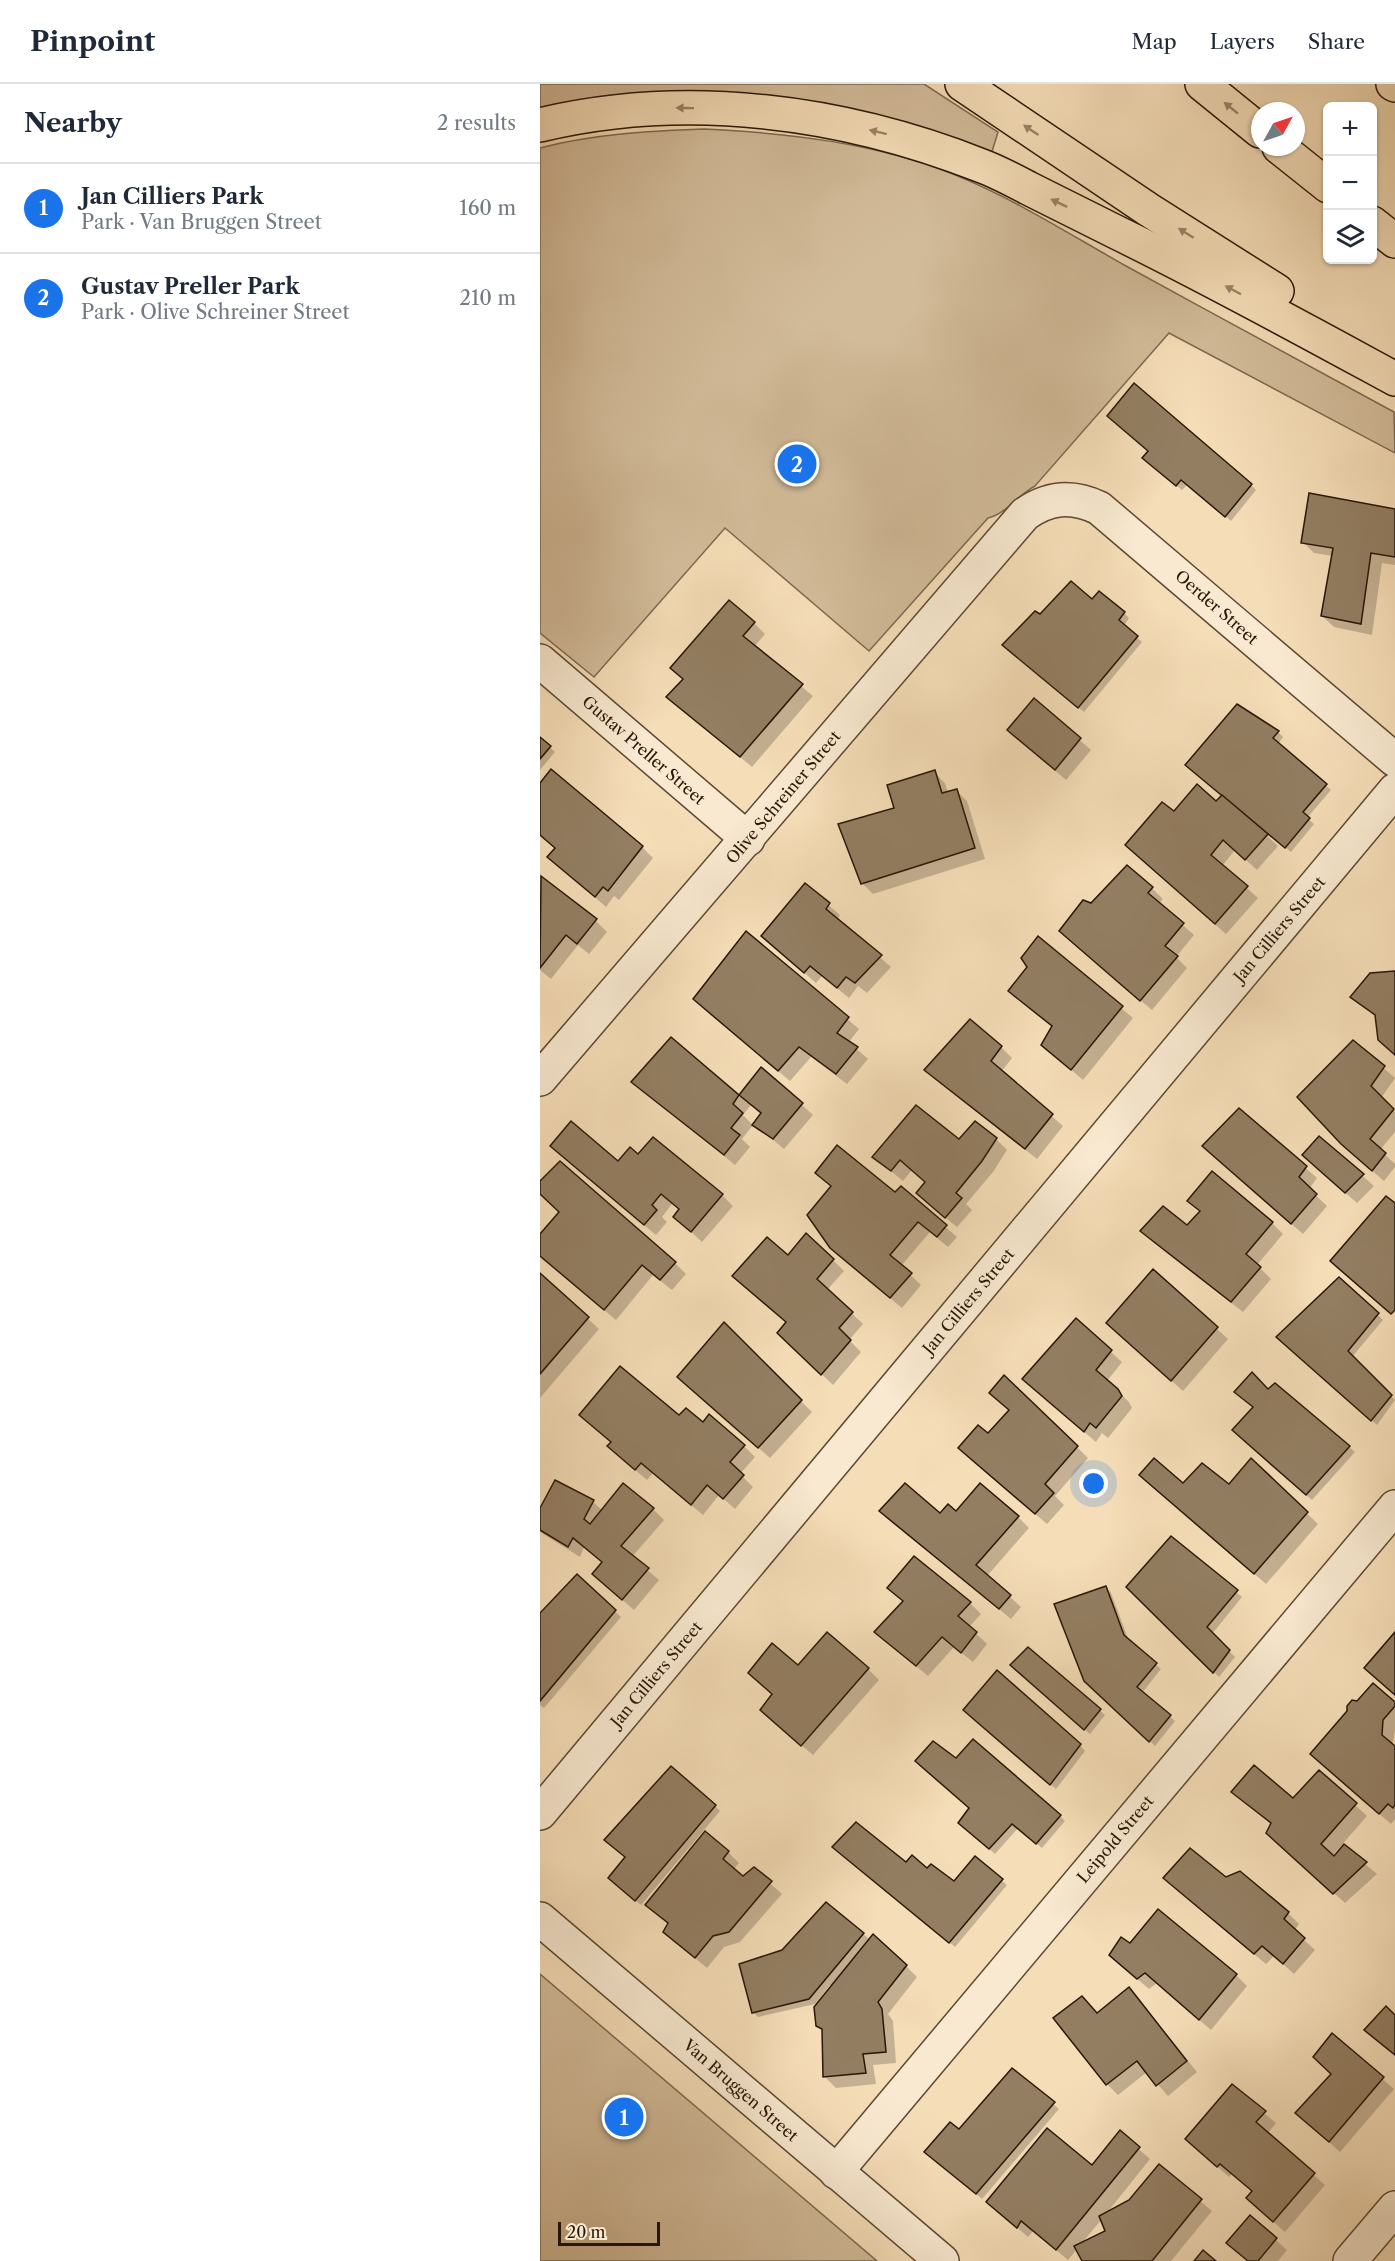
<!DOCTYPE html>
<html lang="en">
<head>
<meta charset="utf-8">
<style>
	:root { --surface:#fff; --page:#f6f6f7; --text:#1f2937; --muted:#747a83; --line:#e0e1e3; --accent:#1a73e8 }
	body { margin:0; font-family:"Libre Caslon Text",serif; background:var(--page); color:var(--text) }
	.controls { position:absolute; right:18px; top:18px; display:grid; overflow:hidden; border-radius:9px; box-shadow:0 2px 4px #0004 }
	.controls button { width:54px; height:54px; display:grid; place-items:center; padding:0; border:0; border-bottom:2px solid var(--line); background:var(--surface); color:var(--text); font:30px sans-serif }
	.compass { position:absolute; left:711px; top:18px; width:54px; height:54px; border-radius:50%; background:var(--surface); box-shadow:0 2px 4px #0004; rotate:50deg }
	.scale { position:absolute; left:18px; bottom:15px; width:102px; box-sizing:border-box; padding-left:6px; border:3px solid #291706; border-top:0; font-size:16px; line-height:21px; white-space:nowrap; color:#291706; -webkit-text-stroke:4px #f8e9d0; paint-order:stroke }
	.you { position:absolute; left:554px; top:1400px; width:21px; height:21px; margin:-15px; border:4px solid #fff; border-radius:50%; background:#1a73e8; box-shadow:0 0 0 9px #1a73e833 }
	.badge { display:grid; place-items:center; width:39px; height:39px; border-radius:50%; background:var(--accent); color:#fff; font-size:20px; font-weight:700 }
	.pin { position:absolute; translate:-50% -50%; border:3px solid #fff; box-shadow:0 2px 6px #0006 }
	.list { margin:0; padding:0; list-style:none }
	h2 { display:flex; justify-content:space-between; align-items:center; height:78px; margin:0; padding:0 24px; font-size:26px }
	h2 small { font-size:20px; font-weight:400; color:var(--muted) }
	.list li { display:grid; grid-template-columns:39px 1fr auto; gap:18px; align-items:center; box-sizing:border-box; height:90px; padding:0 24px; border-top:2px solid var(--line) }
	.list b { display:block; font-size:22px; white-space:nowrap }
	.list p { margin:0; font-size:20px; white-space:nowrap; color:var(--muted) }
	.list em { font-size:20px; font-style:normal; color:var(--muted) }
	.icon { flex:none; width:33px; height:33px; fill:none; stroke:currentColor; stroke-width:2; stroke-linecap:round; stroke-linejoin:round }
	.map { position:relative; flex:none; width:855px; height:2177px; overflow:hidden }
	header { display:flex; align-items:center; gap:36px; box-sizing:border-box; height:84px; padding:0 30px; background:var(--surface); border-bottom:2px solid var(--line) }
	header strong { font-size:28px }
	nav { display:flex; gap:33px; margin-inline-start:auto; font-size:21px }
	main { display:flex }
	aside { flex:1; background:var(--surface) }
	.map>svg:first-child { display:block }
</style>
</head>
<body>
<header>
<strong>Pinpoint</strong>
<nav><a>Map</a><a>Layers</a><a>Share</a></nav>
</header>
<main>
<aside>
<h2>Nearby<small>2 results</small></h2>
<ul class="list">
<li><span class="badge">1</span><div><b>Jan Cilliers Park</b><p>Park · Van Bruggen Street</p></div><em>160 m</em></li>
<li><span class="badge">2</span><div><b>Gustav Preller Park</b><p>Park · Olive Schreiner Street</p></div><em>210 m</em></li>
</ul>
</aside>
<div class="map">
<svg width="855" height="2177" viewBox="0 0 855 2177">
	<rect width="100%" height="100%" fill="#f5ddb7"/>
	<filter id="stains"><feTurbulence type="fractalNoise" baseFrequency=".00333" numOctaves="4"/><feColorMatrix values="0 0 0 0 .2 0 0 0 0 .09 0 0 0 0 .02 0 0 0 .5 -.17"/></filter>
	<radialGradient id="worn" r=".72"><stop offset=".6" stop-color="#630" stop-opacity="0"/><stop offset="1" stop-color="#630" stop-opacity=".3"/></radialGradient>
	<!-- green -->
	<g fill="#d2bb99" stroke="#7e6950" stroke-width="1.5">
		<path d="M0,0H384L458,48L450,74L343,34L288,20L231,12L0,30Z"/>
		<path d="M164,45C249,49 334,59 413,90C473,114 529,150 586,182C675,231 764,279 854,328L855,369L629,249L495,402C479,410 466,430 448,434L329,567L185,444L54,593L0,549V64C53,50 109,47 164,45Z"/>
		<path d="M0,1890L337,2177H0Z"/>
	</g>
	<!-- shadow -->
	<g fill="#0003" fill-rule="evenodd">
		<path d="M609,379L711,401L716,406L691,437L648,400L642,406Z"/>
		<path d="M855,426V481L842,479L832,551L794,543L782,532L793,472L774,469L763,458Z"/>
		<path d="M552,517L584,529L589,534L584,542L602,558L544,628L469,566L500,532Z"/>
		<path d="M214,539L225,550L214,563L273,612L212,683L128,613Z"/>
		<path d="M494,616L551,666L526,696L480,657Z"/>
		<path d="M697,622L738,648L743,653L738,660L791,706L767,734L774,740L751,768L729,750L727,752L738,762L717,786L695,766L682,782L718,814L686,850L598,772L634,729L676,719L683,711Z"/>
		<path d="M0,655L15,668L0,686Z"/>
		<path d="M394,688L405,699L408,709L416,706L427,717L445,775L333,810L322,799L356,725Z"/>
		<path d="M0,701L102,763L113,774L79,816L74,812L66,823L9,773L16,764L0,751Z"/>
		<path d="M1,794L56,837L67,848L49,870L38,861L11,895L0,886Z"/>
		<path d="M265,801L300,831L297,836L351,883L327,909L318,902L309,914L282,892L276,899L234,862Z"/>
		<path d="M612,804L623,815L619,820L654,851L636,873L647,884L612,926L532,858L551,821Z"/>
		<path d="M207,849L319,945L309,958L328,975L307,1000L271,973L250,997L166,926Z"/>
		<path d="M498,854L593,934L543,996L514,971L513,943L470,907L489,883Z"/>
		<path d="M131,955L200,1013L222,985L273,1031L244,1065L214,1040L222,1030L211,1021L203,1031L213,1041L202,1055L210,1063L195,1081L94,998Z"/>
		<path d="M813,958L855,994L841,1014L855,1028V1048L840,1066L855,1080V1083L844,1097L814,1071Z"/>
		<path d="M461,963L472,974L461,988L523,1042L497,1075L397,997L386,986Z"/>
		<path d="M699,1026L777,1094L769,1105L787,1122L763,1150L675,1073Z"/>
		<path d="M779,1054L834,1102L817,1119L775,1082Z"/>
		<path d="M456,1055L467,1066L453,1088L426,1120L432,1126L417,1143L389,1120L386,1098L372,1086L363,1097L334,1073L419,1058Z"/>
		<path d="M98,1072L182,1111L193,1122L162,1158L146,1143L140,1126L132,1120L122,1133L127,1138L116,1151L23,1073L79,1080Z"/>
		<path d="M277,1089L355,1111L361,1104L417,1153L408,1163L390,1148L361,1182L381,1201L362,1224L303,1175L292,1104Z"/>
		<path d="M0,1099L135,1179L146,1190L132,1206L113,1191L76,1236L0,1172V1152L21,1128L0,1109Z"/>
		<path d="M649,1117L732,1139L743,1150L717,1181L731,1195L703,1228L613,1158L602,1147L648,1143L661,1128Z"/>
		<path d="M248,1173L293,1176L304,1187L287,1206L323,1240L309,1256L321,1268L293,1301L239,1249L248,1239Z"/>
		<path d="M613,1187L688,1255L643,1307L579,1250Z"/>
		<path d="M0,1191L59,1245L0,1314Z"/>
		<path d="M799,1195L843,1236L812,1273L855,1316L837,1341L743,1258Z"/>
		<path d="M536,1236L582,1278L567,1297L589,1318L592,1324L568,1354L562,1349L556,1358L495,1306Z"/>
		<path d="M184,1241L272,1328L230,1374L150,1304Z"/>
		<path d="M735,1301L815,1368L772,1416L699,1351L728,1307Z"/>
		<path d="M41,1331L139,1333L163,1340L204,1362L215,1373L200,1390L213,1403L195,1425L179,1411L163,1431L113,1389L107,1396L80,1373L69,1362L72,1359Z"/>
		<path d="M449,1351L537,1363L548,1374L515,1412L524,1421L507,1440L431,1375Z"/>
		<path d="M711,1376L778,1440L726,1500L601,1391L643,1401L689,1403Z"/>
		<path d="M16,1398L53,1418L63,1427L113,1425L124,1436L92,1473L119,1496L94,1526L65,1501L63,1479L44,1463L40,1473L0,1448V1427Z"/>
		<path d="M416,1429L478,1433L489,1444L447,1492L481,1523L471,1535L352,1438Z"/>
		<path d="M631,1454L702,1513L672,1550L695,1573L679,1593L588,1503Z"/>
		<path d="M37,1492L81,1533L4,1624L0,1621V1531Z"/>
		<path d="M566,1503L571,1509L589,1557L621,1585L602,1609L635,1637L615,1662L545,1596Z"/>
		<path d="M349,1504L430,1519L441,1530L429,1543L447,1560L433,1578L414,1563L388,1592L347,1558L364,1518Z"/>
		<path d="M488,1565L565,1631L550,1650L477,1586Z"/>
		<path d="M258,1583L328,1585L339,1596L273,1671L233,1637Z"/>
		<path d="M855,1620V1646L852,1662L855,1664V1735L851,1740L783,1681L809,1627Z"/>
		<path d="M430,1631L540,1661L545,1667L516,1705Z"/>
		<path d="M416,1676L520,1732L525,1737L502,1764L478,1744L455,1770L425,1744L431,1724Z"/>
		<path d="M779,1688L827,1732L792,1772L795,1774L804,1762L837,1790L805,1819L739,1760L732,1741L693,1708L754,1716Z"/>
		<path d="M175,1722L180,1727L101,1821L75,1799Z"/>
		<path d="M188,1768L199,1779L193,1786L203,1794L214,1785L242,1810L200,1858L184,1863L167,1884L124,1848L129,1840L118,1832Z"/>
		<path d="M300,1768L387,1786L414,1799L435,1774L467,1801L415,1863Z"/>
		<path d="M686,1795L748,1829L759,1840L754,1847L775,1866L754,1890L734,1872L726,1880L636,1805Z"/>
		<path d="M323,1850L366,1882L377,1893L348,1930L353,1937L356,1979L333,1981L336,2000L296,2004L285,1993L284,1948L277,1942L292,1903L290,1901L275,1920L218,1933L213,1928Z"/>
		<path d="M591,1861L696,1891L707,1902L671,1946L617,1899L609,1905L582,1882Z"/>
		<path d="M589,1905L657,1988L628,2012L607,1988L578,2011L567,2000L558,1931Z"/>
		<path d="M792,1951L854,2005L800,2068L757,2029L793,1990Z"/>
		<path d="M692,2002L736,2039L727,2050L785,2101L745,2148L719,2125L713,2108L692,2090L689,2093L658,2066Z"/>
		<path d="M513,2020L519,2025L442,2115L392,2073L419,2047Z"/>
		<path d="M580,2049L610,2075L566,2130L590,2117L619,2082L672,2127L631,2177H544L538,2164L528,2176L493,2147L488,2153L448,2118L553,2083ZM562,2135L567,2148L541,2160Z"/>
		<path d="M710,2133L747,2166L738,2177H708L688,2159Z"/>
	</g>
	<!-- building -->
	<g fill="#937e62" stroke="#291706" stroke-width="1.5">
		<path d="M594,299L712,400L685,433L641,396L636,402L602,374L608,367L567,332Z"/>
		<path d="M769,409L855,425V473L831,469L821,540L781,532L793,464L761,459Z"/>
		<path d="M531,497L552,515L559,507L585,528L579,536L598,552L538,624L462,561L495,527L500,530Z"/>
		<path d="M189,516L215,538L203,552L263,600L200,673L126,613L143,595L130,584Z"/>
		<path d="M494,614L541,654L515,686L467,646Z"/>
		<path d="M697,620L739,647L733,654L787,700L763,728L770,734L745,764L645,681Z"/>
		<path d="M0,653L11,662L0,675Z"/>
		<path d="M11,685L103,762L68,807L63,803L55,813L7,773L15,764L0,751V699Z"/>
		<path d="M395,686L402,709L417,705L435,764L321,800L298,740L354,724L347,701Z"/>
		<path d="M657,700L676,717L682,711L728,750L705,776L683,756L671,771L708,802L675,840L585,761L622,718L634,727Z"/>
		<path d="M587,781L613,803L608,809L644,839L625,862L638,872L600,917L519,847L543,816L551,819Z"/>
		<path d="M1,792L57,835L37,860L26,851L0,884Z"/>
		<path d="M265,799L290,819L286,825L342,871L315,899L306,893L297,904L270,882L264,889L221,852Z"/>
		<path d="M206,847L309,933L297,949L318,963L296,990L259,963L238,987L153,915Z"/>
		<path d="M498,852L583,922L531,986L501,961L512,942L468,907L487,883L481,874Z"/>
		<path d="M855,887V971L838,956L835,931L810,913L830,889Z"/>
		<path d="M430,935L462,962L451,977L513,1030L485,1065L384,986Z"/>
		<path d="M131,953L199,1011L193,1020L203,1029L191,1044L200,1051L184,1071L91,998Z"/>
		<path d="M813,956L845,982L831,1002L854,1025L830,1055L846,1069L832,1087L801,1060L757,1013Z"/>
		<path d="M221,983L263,1019L233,1055L212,1041L221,1029L199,1011Z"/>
		<path d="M376,1021L419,1055L435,1037L457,1054L442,1077L416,1109L422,1114L405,1134L376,1109L385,1098L360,1076L351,1087L332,1073Z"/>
		<path d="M699,1024L767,1082L759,1093L777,1110L751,1140L662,1062Z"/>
		<path d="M31,1037L78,1077L90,1063L98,1070L113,1053L183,1110L151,1148L133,1133L139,1125L121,1110L112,1121L117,1126L104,1141L10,1062Z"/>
		<path d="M779,1052L824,1090L805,1109L762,1071Z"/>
		<path d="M297,1061L355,1108L361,1102L407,1141L397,1153L378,1138L350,1171L372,1189L350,1214L290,1164L267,1131L291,1102L275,1089Z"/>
		<path d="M20,1077L136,1178L120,1196L102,1181L64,1226L0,1172V1150L19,1128L0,1110V1097Z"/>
		<path d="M672,1087L733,1138L706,1170L721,1183L691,1218L600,1147L623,1122L647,1141L660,1127L647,1117Z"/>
		<path d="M846,1112L855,1119V1226L851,1230L790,1177Z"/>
		<path d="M266,1149L294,1175L277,1195L313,1228L299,1244L311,1256L281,1291L237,1249L246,1238L192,1192L227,1153L248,1171Z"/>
		<path d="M613,1185L678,1243L631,1297L566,1239Z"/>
		<path d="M0,1189L49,1233L0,1290Z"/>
		<path d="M799,1193L839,1229L808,1267L852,1311L831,1337L736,1253Z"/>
		<path d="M536,1234L572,1266L556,1286L578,1305L582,1312L556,1344L550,1339L544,1348L482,1295Z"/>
		<path d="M184,1238L262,1316L218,1364L137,1293Z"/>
		<path d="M80,1282L139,1331L146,1324L163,1338L169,1330L205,1361L190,1378L204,1391L183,1415L167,1401L151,1421L101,1379L95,1386L67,1362L71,1358L39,1331Z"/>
		<path d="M712,1288L728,1305L735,1299L810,1362L766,1411L692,1346L713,1323L694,1308Z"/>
		<path d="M464,1291L538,1362L505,1400L514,1409L495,1430L418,1364L438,1341L448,1349L469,1326L449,1309Z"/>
		<path d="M614,1374L643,1399L662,1379L689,1400L711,1374L768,1428L714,1490L599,1391Z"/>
		<path d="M15,1396L54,1416L44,1435L50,1440L83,1399L114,1424L81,1462L109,1484L82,1516L52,1490L62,1478L33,1454L28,1463L0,1446V1424Z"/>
		<path d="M365,1399L400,1429L408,1420L416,1427L440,1399L479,1432L436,1481L471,1511L459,1525L339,1427Z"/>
		<path d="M631,1452L698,1506L667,1543L690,1566L673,1589L586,1503Z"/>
		<path d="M374,1472L431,1518L418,1532L437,1548L421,1569L402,1553L376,1582L334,1548L363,1517L347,1504Z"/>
		<path d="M37,1490L76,1526L0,1617V1529Z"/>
		<path d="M566,1502L584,1551L617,1579L597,1603L631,1631L609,1658L544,1597L514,1520Z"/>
		<path d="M287,1548L329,1584L261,1662L220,1626L232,1610L208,1589L232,1559L258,1581Z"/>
		<path d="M855,1548V1611L824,1584Z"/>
		<path d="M488,1563L561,1625L544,1646L470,1581Z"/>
		<path d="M457,1586L541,1660L510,1701L423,1626Z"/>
		<path d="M833,1599L855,1618V1622L843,1636L842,1651L855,1662V1721L853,1724L848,1720L839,1730L770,1670L807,1627V1622L812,1616L817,1617Z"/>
		<path d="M433,1655L521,1731L496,1760L472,1740L449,1765L418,1739L429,1724L375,1677L393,1657L416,1674Z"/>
		<path d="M714,1681L753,1714L779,1686L817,1719L781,1760L794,1772L804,1760L827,1778L793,1810L726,1749L731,1739L691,1708Z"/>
		<path d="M131,1682L176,1721L95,1817L68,1794L85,1773L64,1756Z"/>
		<path d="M316,1738L366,1778L372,1771L387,1784L391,1780L414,1797L435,1772L463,1795L409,1859L292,1763Z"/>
		<path d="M165,1747L189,1767L183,1775L203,1792L214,1783L232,1797L189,1848L173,1852L155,1874L123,1848L128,1839L105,1821Z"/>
		<path d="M650,1764L686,1793L700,1787L749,1828L744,1835L765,1854L743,1880L722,1862L714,1870L623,1794Z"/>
		<path d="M286,1818L324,1849L269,1915L212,1929L199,1880L242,1866Z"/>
		<path d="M618,1825L697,1890L659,1936L605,1889L597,1895L569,1871L581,1853L590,1859Z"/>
		<path d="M333,1850L367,1881L338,1918L342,1925L346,1968L323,1970L326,1989L283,1993L282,1945L276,1942L274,1923Z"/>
		<path d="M589,1903L647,1977L616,2002L597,1977L566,2001L513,1934L542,1912L557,1929Z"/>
		<path d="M846,1922L855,1931V1971L824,1946Z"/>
		<path d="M792,1949L844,1993L789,2058L755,2029L791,1990L773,1973Z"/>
		<path d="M472,1984L515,2018L436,2110L384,2068L410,2038L419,2045Z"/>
		<path d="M692,2000L726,2027L716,2038L775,2089L733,2138L706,2114L712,2107L680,2080L677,2083L645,2055Z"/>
		<path d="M507,2044L552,2081L580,2046L600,2063L516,2166L481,2137L477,2144L446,2118Z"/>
		<path d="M619,2080L662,2115L612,2177H542L534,2162L565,2147L559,2132L589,2116Z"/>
		<path d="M710,2131L737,2154L718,2177H708L686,2159Z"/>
		<path d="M663,2166L676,2177H654Z"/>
	</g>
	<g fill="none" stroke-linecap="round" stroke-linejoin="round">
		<defs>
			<g id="minor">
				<path d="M0,577L208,755"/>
				<path d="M0,995L485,430C509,413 532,411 559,424L855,676"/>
				<path d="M0,1729L855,706"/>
				<path d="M0,1835L402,2177"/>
				<path d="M296,2088L855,1423"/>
				<path d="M810,2177L855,2124"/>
			</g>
			<g id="motorway">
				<path d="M422,0L609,126L737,207"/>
				<path d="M662,0L720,47"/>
				<path d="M853,0L855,1"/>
				<path d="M0,41C147,6 303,27 442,82C458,88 473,96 488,104C518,119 548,134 578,149C672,195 763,245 855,295"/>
				<path d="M739,63L788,102"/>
				<path d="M832,139L855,157"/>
			</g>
		</defs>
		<!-- minor casing -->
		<use href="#minor" stroke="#5c4832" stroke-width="36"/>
		<!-- motorway casing -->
		<use href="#motorway" stroke="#291706" stroke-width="36"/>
		<!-- minor -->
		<use href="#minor" stroke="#f8e9d0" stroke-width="33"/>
		<!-- motorway -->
		<use href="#motorway" stroke="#f5ddb7" stroke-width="33"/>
	</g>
	<!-- one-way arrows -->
	<defs><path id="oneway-solid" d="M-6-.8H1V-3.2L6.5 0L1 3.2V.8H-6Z" transform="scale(1.5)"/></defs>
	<g fill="#998467">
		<use href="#oneway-solid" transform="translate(145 24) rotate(-179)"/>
		<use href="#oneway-solid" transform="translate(691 24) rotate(-141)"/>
		<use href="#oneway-solid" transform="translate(491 46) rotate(-146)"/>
		<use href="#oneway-solid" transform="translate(338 48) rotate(-166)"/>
		<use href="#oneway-solid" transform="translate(519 119) rotate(-154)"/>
		<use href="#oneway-solid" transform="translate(646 149) rotate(-148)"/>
		<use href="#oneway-solid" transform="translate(693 206) rotate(-152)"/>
	</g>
	<g text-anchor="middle" stroke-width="4.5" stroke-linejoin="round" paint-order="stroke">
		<!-- street labels -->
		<g font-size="16" fill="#291706" stroke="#f8e9d0">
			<text transform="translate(677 523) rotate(41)" y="6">Oerder Street</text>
			<text transform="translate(104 666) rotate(41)" y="6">Gustav Preller Street</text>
			<text transform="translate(243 713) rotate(-50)" y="6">Olive Schreiner Street</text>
			<text transform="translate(739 845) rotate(-50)" y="6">Jan Cilliers Street</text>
			<text transform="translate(428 1217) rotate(-50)" y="6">Jan Cilliers Street</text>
			<text transform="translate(116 1590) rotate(-50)" y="6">Jan Cilliers Street</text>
			<text transform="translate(575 1755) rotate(-50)" y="6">Leipold Street</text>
			<text transform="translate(201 2006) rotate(41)" y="6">Van Bruggen Street</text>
		</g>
	</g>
	<rect width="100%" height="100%" filter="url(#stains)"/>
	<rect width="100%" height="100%" fill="url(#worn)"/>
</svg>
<div class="controls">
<button>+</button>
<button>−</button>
<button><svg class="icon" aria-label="layers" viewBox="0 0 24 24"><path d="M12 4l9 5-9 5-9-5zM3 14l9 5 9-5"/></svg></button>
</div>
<svg class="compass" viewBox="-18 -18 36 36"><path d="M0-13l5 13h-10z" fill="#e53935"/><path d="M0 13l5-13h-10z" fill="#747a83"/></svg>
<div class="scale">20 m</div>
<div class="you"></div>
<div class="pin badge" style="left:84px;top:2033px">1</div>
<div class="pin badge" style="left:257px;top:380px">2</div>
</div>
</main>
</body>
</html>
